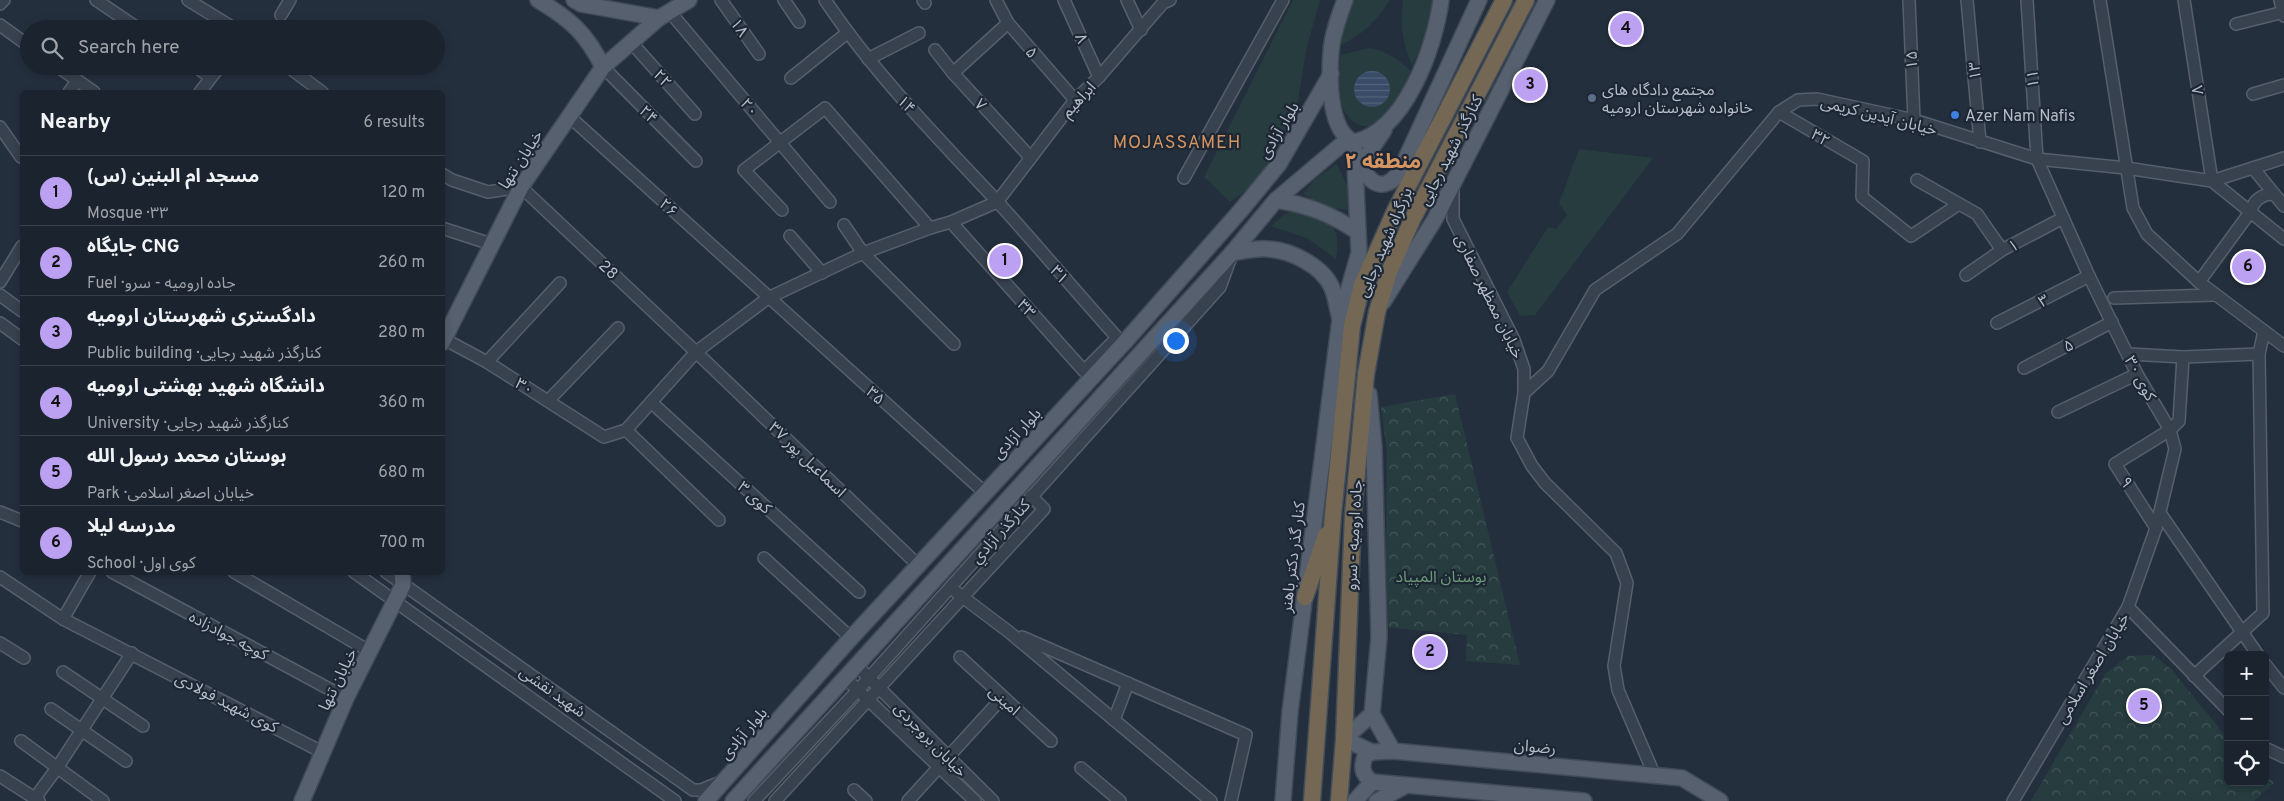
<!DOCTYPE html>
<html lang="en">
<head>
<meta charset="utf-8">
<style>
	:root { --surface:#1b232e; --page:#242b36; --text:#f1f3f6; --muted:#a0a4aa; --line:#39404a; --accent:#bca0f2 }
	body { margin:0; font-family:Overpass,"Noto Sans Arabic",sans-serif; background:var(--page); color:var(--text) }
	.controls { position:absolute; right:15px; bottom:15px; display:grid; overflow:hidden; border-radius:8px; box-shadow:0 2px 8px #0003 }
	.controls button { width:45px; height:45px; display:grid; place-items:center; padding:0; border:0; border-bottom:1px solid var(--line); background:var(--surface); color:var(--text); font:25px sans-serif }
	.you { position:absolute; left:1175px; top:340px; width:18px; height:18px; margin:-12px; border:4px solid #fff; border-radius:50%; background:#1a73e8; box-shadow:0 0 0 8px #1a73e833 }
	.badge { display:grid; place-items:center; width:32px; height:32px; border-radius:50%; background:var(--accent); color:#111; font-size:16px; font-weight:700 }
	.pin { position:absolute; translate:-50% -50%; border:2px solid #fff; box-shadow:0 1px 5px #0006 }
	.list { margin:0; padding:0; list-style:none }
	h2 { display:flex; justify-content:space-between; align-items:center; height:65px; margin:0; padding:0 20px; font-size:21px }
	h2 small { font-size:16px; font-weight:400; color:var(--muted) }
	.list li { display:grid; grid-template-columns:32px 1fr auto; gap:15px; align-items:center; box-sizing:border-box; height:70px; padding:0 20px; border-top:1px solid var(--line) }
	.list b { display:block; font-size:19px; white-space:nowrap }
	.list p { margin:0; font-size:16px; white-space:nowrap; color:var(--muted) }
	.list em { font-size:16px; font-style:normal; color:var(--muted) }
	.icon { flex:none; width:28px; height:28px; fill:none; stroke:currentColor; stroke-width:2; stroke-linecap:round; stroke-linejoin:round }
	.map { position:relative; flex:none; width:2284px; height:801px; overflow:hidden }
	.search { position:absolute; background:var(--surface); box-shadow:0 2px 8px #0003; left:20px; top:20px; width:425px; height:55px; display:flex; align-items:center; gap:12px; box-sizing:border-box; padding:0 18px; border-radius:28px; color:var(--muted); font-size:19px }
	.panel { position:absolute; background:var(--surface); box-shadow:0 2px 8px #0003; left:20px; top:90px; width:425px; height:485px; border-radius:8px }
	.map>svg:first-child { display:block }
</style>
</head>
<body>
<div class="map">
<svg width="2284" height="801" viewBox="0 0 2284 801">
	<defs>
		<pattern id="park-crowns" width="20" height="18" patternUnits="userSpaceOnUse" patternTransform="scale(1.25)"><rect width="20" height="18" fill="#263c3f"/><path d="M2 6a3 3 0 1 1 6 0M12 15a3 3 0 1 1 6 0" fill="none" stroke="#435659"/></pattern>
		<pattern id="water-rules" width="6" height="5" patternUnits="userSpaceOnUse" patternTransform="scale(1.25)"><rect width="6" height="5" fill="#394c67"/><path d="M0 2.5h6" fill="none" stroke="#53647b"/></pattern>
	</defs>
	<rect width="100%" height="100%" fill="#242f3e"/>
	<!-- green -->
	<g fill="#263c3f">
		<path d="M1293,0H1320L1306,50L1298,101L1276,159L1255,184L1230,202L1204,177Z"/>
		<path d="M1354,0H1390C1376,22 1364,33 1341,45L1345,22Z"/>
		<path d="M1403,0H1432C1436,21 1422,47 1412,65C1402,44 1400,24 1403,0Z"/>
		<path d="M1369,48C1387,51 1398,59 1411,71C1405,88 1395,112 1379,122C1357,136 1342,113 1338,93C1336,81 1339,67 1341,55Z"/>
		<path d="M1579,149L1653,158L1535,315L1520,316L1507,292L1548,227L1556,229L1567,215L1559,203Z"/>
		<path d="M1337,164L1347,186L1348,210L1326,207L1303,194L1316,178Z"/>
		<path d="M1303,209C1331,222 1342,226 1336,259L1307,238L1271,226L1285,214Z"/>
	</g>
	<!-- park -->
	<g fill="url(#park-crowns)">
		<path d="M1455,394L1520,665L1466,661L1467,635L1385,627L1387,452L1381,407Z"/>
		<path d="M2153,655L2171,669L2228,739V782H2265V775L2274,783L2254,801H2031L2105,674L2128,656Z"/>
	</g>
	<!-- water -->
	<circle fill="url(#water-rules)" cx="1372" cy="89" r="18"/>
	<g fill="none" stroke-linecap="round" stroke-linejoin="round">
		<defs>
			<g id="minor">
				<path d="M96,0L139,29"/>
				<path d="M188,0L235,29"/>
				<path d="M721,0L759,54"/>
				<path d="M784,0L799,22"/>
				<path d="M825,0C874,73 935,135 995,199C1039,247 1080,297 1123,344"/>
				<path d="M923,0L925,3"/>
				<path d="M996,0L1008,23L1075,100"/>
				<path d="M1064,0L1099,77"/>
				<path d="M1127,0L1141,30"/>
				<path d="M1909,0L1914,120"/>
				<path d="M1967,0L1980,142"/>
				<path d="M2027,0L2037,159L2089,276L2137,374L2170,430L2175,449L2156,528L2128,607"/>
				<path d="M2100,0L2133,208L2147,234L2199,282L2284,346"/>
				<path d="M2184,0L2212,181"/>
				<path d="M2280,0L2284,16"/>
				<path d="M0,4L4,0"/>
				<path d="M670,12L830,202"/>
				<path d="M281,15L290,0"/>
				<path d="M2236,24L2284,12"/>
				<path d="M0,25L29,46"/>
				<path d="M631,42L695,114"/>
				<path d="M935,50L953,73L1030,157"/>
				<path d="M868,59L919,33"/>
				<path d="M57,66L94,92"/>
				<path d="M195,66L210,77"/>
				<path d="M287,66L322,92"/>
				<path d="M603,67L696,161"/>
				<path d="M953,73L1008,23"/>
				<path d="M791,78L847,33"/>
				<path d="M69,92L77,81"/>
				<path d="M200,92L220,66"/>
				<path d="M2253,94L2284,85"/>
				<path d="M1779,112L1863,161L1862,197L1911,236L1959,204"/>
				<path d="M570,117L984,492"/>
				<path d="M0,127L21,157"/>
				<path d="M2253,168L2284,206"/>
				<path d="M442,174L452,180L488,192L521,187L696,352L919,566"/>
				<path d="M1184,178L1283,0"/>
				<path d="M1917,180L1977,214L2002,250"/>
				<path d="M2212,181L2284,239"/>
				<path d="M1453,186V219L1514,340L1524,369V393L1517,438L1532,466L1545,483L1616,553L1627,583L1614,666L1618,690L1654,774"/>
				<path d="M997,202L1075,100L1099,77L1163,3L1170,0"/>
				<path d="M782,210L744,170L825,108L930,228"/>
				<path d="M951,222L1084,371L1117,338"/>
				<path d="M844,225L863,253L954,344"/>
				<path d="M442,228L491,244"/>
				<path d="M790,236L822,273"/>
				<path d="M1966,275L2002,250L2063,218"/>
				<path d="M0,282L22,246"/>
				<path d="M2199,282L2251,211C2254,199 2263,194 2274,194"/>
				<path d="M0,295L22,311"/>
				<path d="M2114,298L2215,295"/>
				<path d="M0,323L22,339"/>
				<path d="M1997,323L2089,276"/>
				<path d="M444,339L487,362L604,437L626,430L696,352L768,298L863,253L930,228L951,222L997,202"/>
				<path d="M2129,354L2183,357L2259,354L2264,331"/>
				<path d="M487,362L560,283"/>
				<path d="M2024,368L2112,322"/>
				<path d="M1524,393L1548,371L1595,290L1677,234L1779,112L1798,100L1817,99L1914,120L2037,159L2126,168L2212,181L2284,158"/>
				<path d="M548,401L618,328"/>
				<path d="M651,402L859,592"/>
				<path d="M2058,412L2137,374"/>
				<path d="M626,430L719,520"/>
				<path d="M0,512L22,521"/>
				<path d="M2160,513L2258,655"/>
				<path d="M2156,528L2115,464L2170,430L2179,421L2183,357"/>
				<path d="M764,558L851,638"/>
				<path d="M112,572L346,698"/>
				<path d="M234,572L369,651"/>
				<path d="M354,572L675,801"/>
				<path d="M386,572L693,790H701L723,781"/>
				<path d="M0,577L63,619L322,752"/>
				<path d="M956,592L1009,632L1211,801"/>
				<path d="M63,619L90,572"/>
				<path d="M1022,637L1246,735L1231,801"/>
				<path d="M0,643L24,658"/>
				<path d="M960,657L1051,741"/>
				<path d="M2265,664L2284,688"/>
				<path d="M856,665L993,801"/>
				<path d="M63,672L143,726"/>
				<path d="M2194,676L2263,613L2259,354"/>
				<path d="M845,678L975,801"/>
				<path d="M51,709L126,761"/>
				<path d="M1114,720L1128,683"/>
				<path d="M21,741L103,801"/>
				<path d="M2265,748L2284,757"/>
				<path d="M1081,768L1120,801"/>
				<path d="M0,776L39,801"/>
				<path d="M854,790L866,801"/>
				<path d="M35,798L57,768L132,653"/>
				<path d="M754,801L859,689L1220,287L1231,257"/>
				<path d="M775,801L1044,509L1031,496"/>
				<path d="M908,801L1002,698"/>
				<path d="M2013,801L2128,607L2228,710"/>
			</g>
			<g id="major">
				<path d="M538,0C570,19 586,33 603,67"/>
				<path d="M574,0L581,4L659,18"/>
				<path d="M1345,0C1339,16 1332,35 1331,52C1329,76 1328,131 1354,142C1406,131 1435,46 1441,0"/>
				<path d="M1384,130C1378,140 1367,152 1365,164C1363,176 1376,188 1387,183C1394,181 1397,175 1401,169L1479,0"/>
				<path d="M1276,200C1308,205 1331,214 1358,232"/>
				<path d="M1232,253C1244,251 1256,248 1268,249C1290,250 1323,266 1332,288C1336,297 1337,309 1340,319"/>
				<path d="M1383,302L1435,219L1547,0"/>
				<path d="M442,343L521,187L603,67L659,18L689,0"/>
				<path d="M1369,394L1374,447L1379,637L1372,714L1393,751"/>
				<path d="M1372,714L1344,739L1372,752L1393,751L1682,778L1720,801"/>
				<path d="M1372,782C1362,774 1361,768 1365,756L1372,752"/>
				<path d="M302,801L346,698L403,585L402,572"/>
				<path d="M706,801L851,638L1123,344L1242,209L1279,164L1331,74"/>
				<path d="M733,801L1232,253L1276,200L1348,139"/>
				<path d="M1283,801L1290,712L1340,319L1359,253L1354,142"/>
				<path d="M1355,801L1372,782L1584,801"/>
				<path d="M1377,801L1405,786"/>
			</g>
			<g id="highway">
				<path d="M1305,597L1326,535"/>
				<path d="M1312,801L1333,514L1352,326L1362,285L1395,211L1504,0"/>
				<path d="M1339,801L1344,739L1353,515L1366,374L1377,312L1389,272L1412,220L1526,0"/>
			</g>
		</defs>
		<!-- minor casing -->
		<use href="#minor" stroke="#565f6c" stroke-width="14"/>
		<!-- major casing -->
		<use href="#major" stroke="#414a57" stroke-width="18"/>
		<!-- highway casing -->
		<use href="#highway" stroke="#434c59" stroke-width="19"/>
		<!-- minor -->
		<use href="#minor" stroke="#38414e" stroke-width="11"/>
		<!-- major -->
		<use href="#major" stroke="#56606e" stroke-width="15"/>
		<!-- highway -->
		<use href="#highway" stroke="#746855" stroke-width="16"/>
	</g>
	<!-- markers -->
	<circle fill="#5c6f8a" stroke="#1d2633" stroke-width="2" cx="1592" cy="98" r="5"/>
	<circle fill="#3f7fe0" stroke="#1d2633" stroke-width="2" cx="1955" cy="115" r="5"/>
	<g text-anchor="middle" stroke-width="4.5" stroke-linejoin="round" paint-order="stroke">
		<!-- street labels -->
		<g font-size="16" fill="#b4bcc9" stroke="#1d2633">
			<text transform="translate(740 27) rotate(55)" y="6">۱۸</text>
			<text transform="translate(1082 38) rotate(66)" y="6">۸</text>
			<text transform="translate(1032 52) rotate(50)" y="6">۵</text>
			<text transform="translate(1911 60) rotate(-92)" y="6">۱۵</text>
			<text transform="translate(1974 71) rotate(-95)" y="6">۱۳</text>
			<text transform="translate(663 78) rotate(48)" y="6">۲۲</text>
			<text transform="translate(2032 79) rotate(-94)" y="6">۱۱</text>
			<text transform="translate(2198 90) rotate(81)" y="6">۷</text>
			<text transform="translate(1078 99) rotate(-47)" y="6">ابراهیم</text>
			<text transform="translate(907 104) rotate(47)" y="6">۱۴</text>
			<text transform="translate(981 104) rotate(47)" y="6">۷</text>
			<text transform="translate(750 107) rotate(50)" y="6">۲۰</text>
			<text transform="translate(649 114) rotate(45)" y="6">۲۴</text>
			<text transform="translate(1879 115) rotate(14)" y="6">خیابان آیدین کریمی</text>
			<text transform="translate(1278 130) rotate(-59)" y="6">بلوار آزادی</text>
			<text transform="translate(1821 137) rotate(31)" y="6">۳۲</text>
			<text transform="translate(1450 150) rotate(-63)" y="6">کنارگذر شهید رجایی</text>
			<text transform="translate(520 159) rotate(-57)" y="6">خیابان تنها</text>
			<text transform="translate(669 207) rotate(42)" y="6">۲۶</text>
			<text transform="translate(1384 242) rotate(-67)" y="6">بزرگراه شهید رجایی</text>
			<text transform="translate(2013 245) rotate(-28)" y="6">۱</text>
			<text transform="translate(609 269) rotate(43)" y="6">28</text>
			<text transform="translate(1060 274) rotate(49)" y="6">۳۱</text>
			<text transform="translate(1490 296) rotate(64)" y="6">خیابان ممظهر صفاری</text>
			<text transform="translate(2043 300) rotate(-27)" y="6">۳</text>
			<text transform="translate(1027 308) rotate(48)" y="6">۳۳</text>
			<text transform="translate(2068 345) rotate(-27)" y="6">۵</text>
			<text transform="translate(2141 378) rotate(62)" y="6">کوی ۳۰</text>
			<text transform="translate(525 386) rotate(32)" y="6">۳۰</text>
			<text transform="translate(876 395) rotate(42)" y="6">۳۵</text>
			<text transform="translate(1016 433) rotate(-47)" y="6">بلوار آزادی</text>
			<text transform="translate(808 459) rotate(44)" y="6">اسماعیل پور ۳۷</text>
			<text transform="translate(2127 482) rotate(58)" y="6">۹</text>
			<text transform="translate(755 497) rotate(42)" y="6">کوی ۳</text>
			<text transform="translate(1000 531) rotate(-48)" y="6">کنارگذر آزادي</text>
			<text transform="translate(1353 535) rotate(-87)" y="6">جاده ارومیه - سرو</text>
			<text transform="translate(1292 557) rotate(-83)" y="6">کنار گذر دکتر باهنر</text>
			<text transform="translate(229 635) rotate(28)" y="6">کوچه جوادزاده</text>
			<text transform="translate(2092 668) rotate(-59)" y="6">خیابان اصغر اسلامی</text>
			<text transform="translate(337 679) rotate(-64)" y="6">خیابان تنها</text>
			<text transform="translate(553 691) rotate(35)" y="6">شهید نقشی</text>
			<text transform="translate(1005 700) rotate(42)" y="6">امینی</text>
			<text transform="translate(227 702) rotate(27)" y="6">کوی شهید فولادی</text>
			<text transform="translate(743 733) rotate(-49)" y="6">بلوار آزادی</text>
			<text transform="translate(931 739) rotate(46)" y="6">خیابان بروجردی</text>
			<text transform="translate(1535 746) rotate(5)" y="6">رضوان</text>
		</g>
		<!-- poi labels -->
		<g font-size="16" fill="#b4bcc9" stroke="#1d2633" text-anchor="start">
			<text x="1602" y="95">مجتمع دادگاه های<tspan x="1602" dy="18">خانواده شهرستان ارومیه</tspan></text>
			<text x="1965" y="121">Azer Nam Nafis</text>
		</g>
		<!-- park labels -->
		<g font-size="16" fill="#6b9a76" stroke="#1d2633">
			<text x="1441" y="582">بوستان المپیاد</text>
		</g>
		<!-- neighbourhood labels -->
		<g font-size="18" letter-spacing="1" fill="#d59563" stroke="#1d2633">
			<text x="1177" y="148">MOJASSAMEH</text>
		</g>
		<!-- district labels -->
		<g font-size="21" font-weight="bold" fill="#d59563" stroke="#1d2633">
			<text x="1383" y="168">منطقه ۲</text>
		</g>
	</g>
</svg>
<div class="controls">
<button>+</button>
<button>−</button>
<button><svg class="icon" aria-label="locate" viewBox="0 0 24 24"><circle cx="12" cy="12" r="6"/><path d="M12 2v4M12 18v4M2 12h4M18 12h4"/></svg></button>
</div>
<div class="you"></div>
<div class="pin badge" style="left:1005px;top:261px">1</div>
<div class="pin badge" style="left:1430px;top:652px">2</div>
<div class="pin badge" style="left:1530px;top:85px">3</div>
<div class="pin badge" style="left:1626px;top:29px">4</div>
<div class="pin badge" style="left:2144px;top:706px">5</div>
<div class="pin badge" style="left:2248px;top:267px">6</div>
<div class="search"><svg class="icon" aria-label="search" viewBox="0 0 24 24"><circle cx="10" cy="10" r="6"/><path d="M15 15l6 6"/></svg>Search here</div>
<section class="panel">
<h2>Nearby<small>6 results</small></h2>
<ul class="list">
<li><span class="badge">1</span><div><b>مسجد ام البنین (س)</b><p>Mosque · ۳۳</p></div><em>120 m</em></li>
<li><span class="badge">2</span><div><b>جایگاه CNG</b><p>Fuel · جاده ارومیه - سرو</p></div><em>260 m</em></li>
<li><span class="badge">3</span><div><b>دادگستری شهرستان ارومیه</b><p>Public building · کنارگذر شهید رجایی</p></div><em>280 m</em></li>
<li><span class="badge">4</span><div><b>دانشگاه شهید بهشتی ارومیه</b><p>University · کنارگذر شهید رجایی</p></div><em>360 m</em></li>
<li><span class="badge">5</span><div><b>بوستان محمد رسول الله</b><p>Park · خیابان اصغر اسلامی</p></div><em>680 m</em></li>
<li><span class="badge">6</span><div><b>مدرسه لیلا</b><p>School · کوی اول</p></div><em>700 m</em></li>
</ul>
</section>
</div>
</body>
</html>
